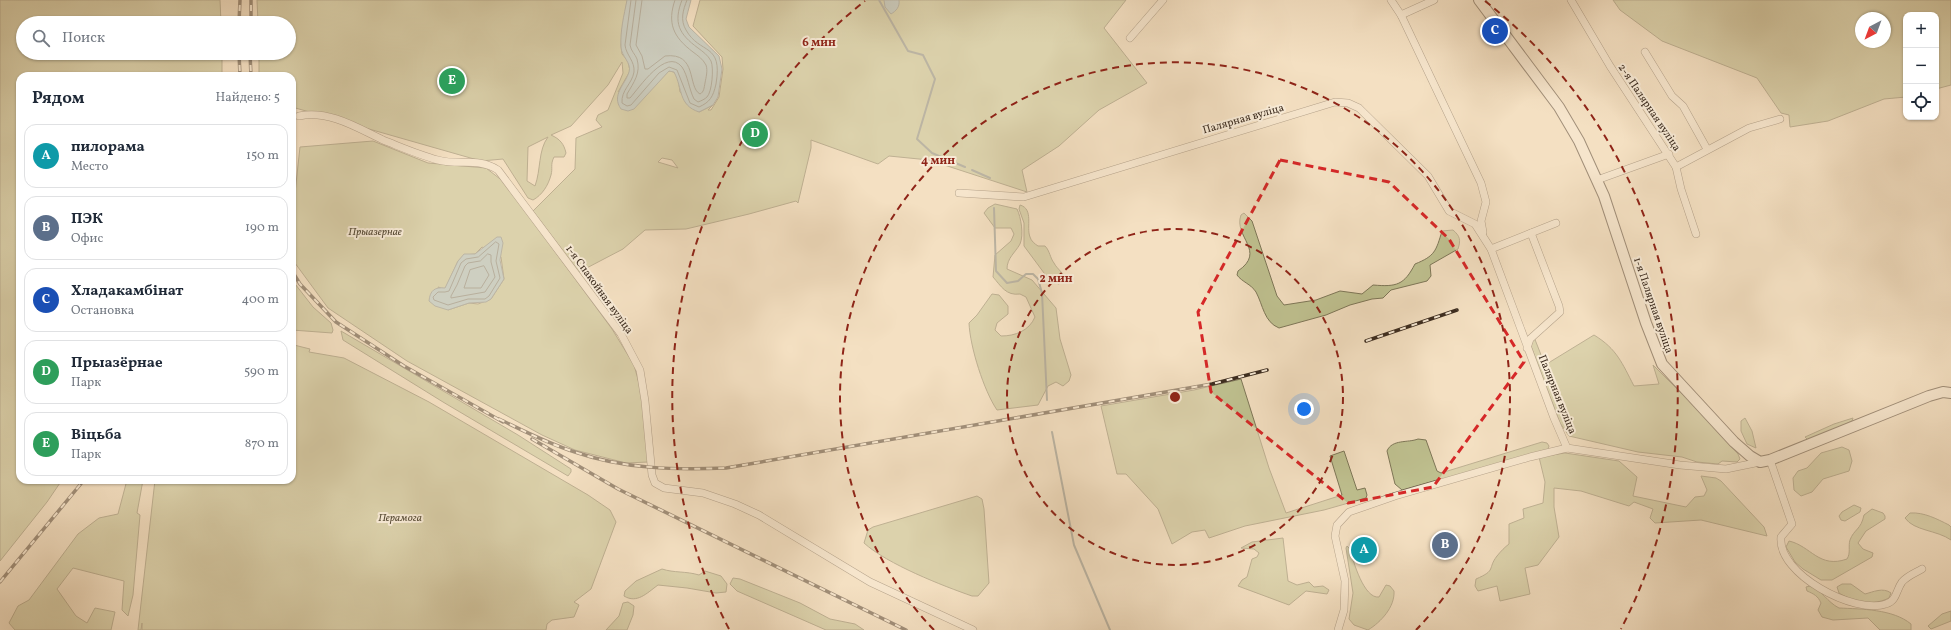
<!DOCTYPE html>
<html lang="ru">
<head>
<meta charset="utf-8">
<style>
	:root { --surface:#fff; --page:#f6f6f7; --text:#1f2937; --muted:#747a83; --line:#e0e1e3; --accent:#8f2418 }
	body { margin:0; font-family:Vollkorn,serif; background:var(--page); color:var(--text) }
	.controls { position:absolute; right:12px; top:12px; display:grid; overflow:hidden; border-radius:8px; box-shadow:0 1px 3px #0004 }
	.controls button { width:36px; height:36px; display:grid; place-items:center; padding:0; border:0; border-bottom:1px solid var(--line); background:var(--surface); color:var(--text); font:20px sans-serif }
	.compass { position:absolute; left:1855px; top:12px; width:36px; height:36px; border-radius:50%; background:var(--surface); box-shadow:0 1px 3px #0004; rotate:221deg }
	.you { position:absolute; left:1304px; top:409px; width:14px; height:14px; margin:-10px; border:3px solid #fff; border-radius:50%; background:#1a73e8; box-shadow:0 0 0 6px #1a73e833 }
	.badge { display:grid; place-items:center; width:26px; height:26px; border-radius:50%; background:var(--accent); color:#fff; font-size:13px; font-weight:700 }
	.pin { position:absolute; translate:-50% -50%; border:2px solid #fff; box-shadow:0 1px 4px #0006 }
	.list { margin:0; padding:0; list-style:none }
	h2 { display:flex; justify-content:space-between; align-items:center; height:52px; margin:0; padding:0 16px; font-size:17px }
	h2 small { font-size:13px; font-weight:400; color:var(--muted) }
	.list li { display:grid; grid-template-columns:26px 1fr auto; gap:12px; align-items:center; box-sizing:border-box; height:64px; margin:0 8px 8px; padding:0 8px; border:1px solid var(--line); border-radius:12px }
	.list b { display:block; font-size:15px; white-space:nowrap }
	.list p { margin:0; font-size:13px; white-space:nowrap; color:var(--muted) }
	.list em { font-size:13px; font-style:normal; color:var(--muted) }
	.icon { flex:none; width:22px; height:22px; fill:none; stroke:currentColor; stroke-width:2; stroke-linecap:round; stroke-linejoin:round }
	.map { position:relative; flex:none; width:1951px; height:630px; overflow:hidden }
	.search { position:absolute; background:var(--surface); box-shadow:0 1px 3px #0004; left:16px; top:16px; width:280px; height:44px; display:flex; align-items:center; gap:10px; box-sizing:border-box; padding:0 14px; border-radius:22px; color:var(--muted); font-size:15px }
	.panel { position:absolute; background:var(--surface); box-shadow:0 1px 3px #0004; left:16px; top:72px; width:280px; height:412px; border-radius:12px }
	.map>svg:first-child { display:block }
</style>
</head>
<body>
<div class="map">
<svg width="1951" height="630" viewBox="0 0 1951 630">
	<rect width="100%" height="100%" fill="#f4e0c2"/>
	<filter id="stains"><feTurbulence type="fractalNoise" baseFrequency=".005" numOctaves="4"/><feColorMatrix values="0 0 0 0 .2 0 0 0 0 .09 0 0 0 0 .02 0 0 0 .5 -.17"/></filter>
	<radialGradient id="worn" r=".72"><stop offset=".6" stop-color="#630" stop-opacity="0"/><stop offset="1" stop-color="#630" stop-opacity=".3"/></radialGradient>
	<!-- green -->
	<g fill="#bfc190" stroke="#7e7758" fill-rule="evenodd">
		<path d="M0,0H220L221,23H23V53H222V76H20V480H62L47,502L0,561Z"/>
		<path d="M257,0H627L621,45L622,54L628,61L630,71L618,92L651,88L669,71L674,72L678,78L680,92L699,112L713,105L708,110H711L719,97L723,69L722,57L693,26L700,0H1126L1104,28L1147,83L1099,110L1059,146L1022,170L1027,192L929,160L889,156L878,164L811,140V148L798,203L796,201L749,214L686,229L645,230L623,249L579,272L533,211L575,169L576,138L602,127L596,120L598,115L608,110L623,73L622,62L608,85L571,126L551,135C560,139 564,144 566,153L564,157H554C550,165 553,168 551,175C548,186 542,195 533,200L528,198L503,159L481,161L292,107V76H259V53H289V23H258ZM548,137C538,150 541,170 535,186L527,181L528,147ZM662,158L672,160L678,168L658,162Z"/>
		<path d="M1613,0H1951V85L1936,89V15H1906V97L1884,99L1828,121L1790,127L1789,115L1781,113L1757,78L1662,41L1620,10ZM1861,18H1885V42H1861Z"/>
		<path d="M373,141L428,163L486,168L504,182L612,329L634,365L643,398L648,462L626,463L575,450L542,435L407,361L328,308L292,259V221L300,147ZM482,247L501,257L504,279L491,299L478,304L469,303L448,310L438,287L445,289L458,261L464,255L475,254Z"/>
		<path d="M995,204L1017,209C1021,217 1024,235 1020,244C1015,253 1007,258 1007,269L1032,280L1056,308L1060,339L1071,375L1069,381L1063,386L1056,382L1048,386L1038,405L997,410C984,391 970,347 969,323L977,315L992,294L999,295L1008,306V314L997,323L995,330L1001,336C1015,336 1029,331 1035,317L1026,297L1020,294C1006,296 1001,286 993,277L995,255L1011,241L1014,234L1011,228H995L984,213L988,208Z"/>
		<path d="M1020,205C1034,209 1026,227 1030,237C1031,241 1035,244 1038,246H1045C1050,251 1050,258 1054,263C1057,269 1064,273 1065,279L1059,284L1052,282L1047,277L1024,246V223L1019,209Z"/>
		<path d="M1244,213L1252,221L1277,296L1284,305L1316,300L1340,291L1362,294L1373,285C1397,287 1404,285 1415,264C1435,256 1436,251 1442,231L1453,230C1460,236 1461,240 1458,249L1430,265L1431,276L1427,281L1391,290L1383,298L1372,299L1350,305L1326,315L1279,328C1264,322 1263,305 1256,292C1251,284 1242,282 1237,275L1238,271C1267,251 1233,237 1241,215Z"/>
		<path d="M292,280L313,307L331,323L333,330L332,333L292,330Z"/>
		<path d="M341,331L518,435L571,469V472L568,476L443,402L343,340Z"/>
		<path d="M1594,335C1617,349 1622,363 1634,386L1659,384L1653,365L1697,409L1738,454L1740,459L1737,462L1722,461L1718,464L1697,462L1682,457L1638,452L1569,436L1560,423L1531,346L1534,337L1545,365Z"/>
		<path d="M294,345L310,349L309,352L344,358L429,402L588,495L610,510L616,522L591,589L574,602L579,605L574,617L552,620L547,624L546,630H142V623L141,630H138L155,480H292V349Z"/>
		<path d="M1241,379L1269,468L1286,513L1342,495L1330,456L1344,451L1357,490L1365,488L1367,495L1366,498L1324,510L1245,526L1209,538L1205,530L1192,532L1172,544L1158,509L1126,474H1117L1101,406L1194,390Z"/>
		<path d="M1745,418L1752,431L1756,448L1747,444L1741,431V421Z"/>
		<path d="M1853,418L1852,421L1809,441L1805,437L1834,424Z"/>
		<path d="M1418,439L1426,440L1437,471L1441,473L1542,442L1547,443L1549,446L1548,450L1444,480H1437L1402,490L1395,484L1387,451C1392,439 1408,443 1418,439Z"/>
		<path d="M1842,447L1849,450L1852,461L1849,471L1823,479L1812,492L1801,496L1794,490L1793,478L1798,471L1807,468L1821,453Z"/>
		<path d="M1565,453L1619,461L1637,477L1633,496L1686,507L1695,497L1704,496L1707,490L1701,476L1716,478L1721,481L1764,527L1767,536L1701,520L1655,523L1650,518L1653,509L1634,502L1629,506L1581,491L1554,488V507L1559,537L1538,565L1525,568L1530,594L1500,601L1497,586L1478,591L1475,586L1476,579C1497,570 1487,569 1497,556C1501,551 1505,547 1509,544V524L1524,518L1523,509L1543,503L1545,482L1539,457Z"/>
		<path d="M127,480H143L137,513L140,515L133,595L128,616L122,610L124,581L73,568L57,589L76,616L87,623L95,608L115,612L111,630H15L9,623L18,606L29,600L78,534L99,518L118,514Z"/>
		<path d="M977,496L982,499L984,509L989,583L978,596H972C943,586 887,564 864,543L868,530L873,527Z"/>
		<path d="M1854,505L1861,508L1860,512L1845,521L1841,520L1839,516L1842,512Z"/>
		<path d="M1872,509L1883,513L1885,516V519L1866,531L1858,543L1863,549L1873,553L1872,557L1832,580H1821L1803,569L1795,562L1786,547L1789,541C1811,546 1819,569 1847,559C1851,553 1848,546 1850,540C1854,529 1861,530 1864,515Z"/>
		<path d="M1910,513C1924,512 1937,519 1949,525L1951,527V540C1937,530 1914,531 1905,518Z"/>
		<path d="M1283,538L1288,581L1297,585L1309,582L1314,587L1323,586L1329,590L1327,594L1306,591L1289,605L1238,586L1242,580L1247,577L1252,559L1257,557L1259,553L1254,549L1241,548L1252,542Z"/>
		<path d="M1347,546L1350,549C1353,561 1364,599 1379,597L1386,585L1390,586L1394,591C1395,607 1381,622 1368,630L1354,625L1349,619L1353,593L1346,548Z"/>
		<path d="M662,569C674,573 686,571 699,575L705,571L721,576L727,584L726,592L716,593L687,588L658,585C647,593 637,604 624,596L625,591L636,581Z"/>
		<path d="M733,578L740,579L800,603L830,619L855,624L864,630H826L737,591L730,584Z"/>
		<path d="M1842,584H1851L1865,594C1873,592 1883,587 1891,593L1889,598C1873,606 1855,603 1839,593L1837,587Z"/>
		<path d="M1810,586C1822,590 1827,602 1839,608C1861,609 1893,609 1911,624V630H1880L1868,618L1833,620L1822,617L1818,610L1821,603C1818,596 1814,594 1807,591L1806,587Z"/>
		<path d="M628,602L634,606L633,615L627,630H606L619,616L623,603Z"/>
		<path d="M1951,611V621L1931,629L1928,626L1942,614Z"/>
	</g>
	<!-- water -->
	<g fill="#a1babe" stroke="#79827f">
		<path d="M627,0H691L686,19L689,27L719,56L722,69L718,97L713,105L699,112C678,105 683,89 674,72L669,71L634,109L628,111L621,109C611,95 625,85 629,72C632,63 621,56 621,47C620,31 624,15 627,0Z"/>
		<path d="M884,0H899C900,7 896,11 891,14L885,7Z"/>
		<path d="M497,237H501L503,243L500,260L504,279L491,299L486,302L469,303L448,310L435,306L429,301C430,290 435,287 445,288L458,261L464,254H475Z"/>
	</g>
	<g fill="none" stroke-linecap="round" stroke-linejoin="round">
		<!-- shore -->
		<g stroke="#6f746f" stroke-width="1">
			<path d="M631,0L625,45C626,55 635,61 634,72C632,84 621,90 622,103L627,106L631,105L659,73L669,67L677,70L690,103L699,107C710,102 713,97 716,84C723,42 700,55 686,30C680,20 683,10 687,0"/>
			<path d="M636,0L630,45C631,51 635,54 637,59C641,73 634,82 627,94V98H630C639,88 666,47 682,67C688,76 689,89 694,99L698,102C701,101 705,99 707,97C712,92 714,68 711,61C708,55 702,51 698,48C679,34 673,23 682,0"/>
			<path d="M642,0L636,45L642,56L645,69H648L665,56C698,52 687,87 700,94C704,92 704,88 705,83C706,77 708,71 706,65C703,59 697,55 693,52C673,37 667,23 675,0"/>
			<path d="M496,242L499,244L496,261L500,278L489,296L485,299H468L448,305L434,300L433,297L438,292H445L449,291L461,263L466,259L478,257Z"/>
			<path d="M488,254L491,255V262L495,277L485,292L451,298V296L457,285L465,266L468,263L480,261Z"/>
			<path d="M484,266L489,275L481,288H464L470,270Z"/>
		</g>
		<!-- stream -->
		<g stroke="#79827f" stroke-width="2">
			<path d="M879,0L908,51L923,55L935,79L917,139L932,153L965,167"/>
			<path d="M972,170L990,178"/>
			<path d="M994,208L996,271L1007,283L1018,281L1026,274H1033L1038,279L1042,293L1047,400"/>
			<path d="M1052,432L1074,545L1110,630"/>
		</g>
		<defs>
			<g id="street">
				<path d="M1391,0L1401,15L1481,183L1486,202L1481,221L1483,232"/>
				<path d="M1571,0L1610,66L1676,167L1681,189L1696,234"/>
				<path d="M1401,15L1434,0"/>
				<path d="M1130,38L1163,0"/>
				<path d="M1645,52L1672,96L1683,106L1707,149"/>
				<path d="M299,116C329,110 356,127 383,140C401,147 419,155 438,160C459,166 478,157 498,170L621,334L640,370L645,401L652,475L655,483L664,488L703,493L735,504L759,515L870,582L973,630"/>
				<path d="M1676,167L1749,128L1780,119"/>
				<path d="M1597,180L1669,154"/>
				<path d="M959,193L1024,197L1335,102L1348,103L1359,108L1428,176L1449,211L1475,224L1491,249L1554,418L1567,448"/>
				<path d="M1491,249L1556,223"/>
				<path d="M1527,348L1530,339L1560,312L1559,306L1531,233"/>
				<path d="M1770,460L1792,524L1781,537C1777,574 1855,615 1886,604C1897,601 1896,590 1902,582C1907,576 1915,573 1922,569"/>
				<path d="M1338,630L1344,610L1345,581L1335,536L1337,525L1349,512L1395,496L1530,457L1567,448L1680,465L1726,469L1760,462"/>
			</g>
			<path id="secondary" d="M1479,0L1559,107L1579,141L1604,196L1646,323L1662,364L1734,442L1750,456L1760,462L1770,460L1929,396L1943,392L1951,393"/>
		</defs>
		<!-- street casing -->
		<use href="#street" stroke="#6b5a48" stroke-width="8"/>
		<!-- secondary casing -->
		<use href="#secondary" stroke="#3d2d20" stroke-width="12"/>
		<!-- street -->
		<use href="#street" stroke="#f8ebd7" stroke-width="7"/>
		<!-- secondary -->
		<use href="#secondary" stroke="#f8ebd7" stroke-width="10"/>
		<defs>
			<g id="rail">
				<path d="M239,23L240,0"/>
				<path d="M251,23V0"/>
				<path d="M239,53L240,76"/>
				<path d="M250,53L251,76"/>
				<path d="M292,271L300,284L336,322L404,366L503,422"/>
				<path d="M1366,341L1457,310"/>
				<path d="M499,419C524,431 549,444 575,452C624,469 674,470 726,468L1212,384L1267,370"/>
				<path d="M532,439L618,489L906,630"/>
				<path d="M0,582L84,480"/>
			</g>
		</defs>
		<!-- rail casing -->
		<use href="#rail" stroke="#3d2d20" stroke-width="3.5"/>
		<!-- rail -->
		<use href="#rail" stroke="#f8ebd7" stroke-width="2" stroke-dasharray="6" stroke-linecap="butt"/>
	</g>
	<!-- marked area -->
	<path d="M0 0H1951V630H0ZM1280,160L1389,182L1449,239L1524,362L1433,487L1348,503L1211,392L1198,312Z" fill="#f4e0c2" fill-opacity=".55" fill-rule="evenodd"/>
	<path fill="none" stroke="#d62828" stroke-width="3" stroke-dasharray="8 5" stroke-linejoin="round" d="M1280,160L1389,182L1449,239L1524,362L1433,487L1348,503L1211,392L1198,312Z"/>
	<!-- distance rings -->
	<g fill="none" stroke="#8f2418" stroke-width="2" stroke-dasharray="7 5">
		<circle cx="1175" cy="397" r="168"/>
		<path d="M934 630A335 335 0 1 1 1416 630"/>
		<path d="M729 629A503 503 0 0 1 865 1M1485 1A503 503 0 0 1 1621 629"/>
	</g>
	<g text-anchor="middle" stroke-width="4" stroke-linejoin="round" paint-order="stroke">
		<!-- street labels -->
		<g font-size="11" fill="#3d2d20" stroke="#f8ebd7">
			<text transform="translate(1650 107) rotate(56)" y="4">2-я Палярная вуліца</text>
			<text transform="translate(1243 118) rotate(-16)" y="4">Палярная вуліца</text>
			<text transform="translate(600 289) rotate(54)" y="4">1-я Спакойная вуліца</text>
			<text transform="translate(1654 305) rotate(71)" y="4">1-я Палярная вуліца</text>
			<text transform="translate(1558 394) rotate(68)" y="4">Палярная вуліца</text>
		</g>
		<!-- park labels -->
		<g font-size="11" font-style="italic" fill="#574b36" stroke="#f8ebd7">
			<text x="375" y="235">Прыазернае</text>
			<text x="400" y="521">Перамога</text>
		</g>
	</g>
	<circle cx="1175" cy="397" r="6" fill="#8f2418" stroke="#f8ebd7" stroke-width="2"/>
	<g font-size="12" text-anchor="middle" font-weight="bold" fill="#8f2418" stroke="#f8ebd7" stroke-width="4" stroke-linejoin="round" paint-order="stroke">
		<text x="819" y="46">6 мин</text>
		<text x="938" y="164">4 мин</text>
		<text x="1056" y="282">2 мин</text>
	</g>
	<rect width="100%" height="100%" filter="url(#stains)"/>
	<rect width="100%" height="100%" fill="url(#worn)"/>
</svg>
<div class="controls">
<button>+</button>
<button>−</button>
<button><svg class="icon" aria-label="locate" viewBox="0 0 24 24"><circle cx="12" cy="12" r="6"/><path d="M12 2v4M12 18v4M2 12h4M18 12h4"/></svg></button>
</div>
<svg class="compass" viewBox="-18 -18 36 36"><path d="M0-13l5 13h-10z" fill="#e53935"/><path d="M0 13l5-13h-10z" fill="#747a83"/></svg>
<div class="you"></div>
<div class="pin badge" style="left:1364px;top:550px;background:#0f9aa8">A</div>
<div class="pin badge" style="left:1445px;top:545px;background:#5c6f8a">B</div>
<div class="pin badge" style="left:1495px;top:31px;background:#1a4fb4">C</div>
<div class="pin badge" style="left:755px;top:134px;background:#2e9e5b">D</div>
<div class="pin badge" style="left:452px;top:81px;background:#2e9e5b">E</div>
<div class="search"><svg class="icon" aria-label="search" viewBox="0 0 24 24"><circle cx="10" cy="10" r="6"/><path d="M15 15l6 6"/></svg>Поиск</div>
<section class="panel">
<h2>Рядом<small>Найдено: 5</small></h2>
<ul class="list">
<li><span class="badge" style="background:#0f9aa8">A</span><div><b>пилорама</b><p>Место</p></div><em>150 m</em></li>
<li><span class="badge" style="background:#5c6f8a">B</span><div><b>ПЭК</b><p>Офис</p></div><em>190 m</em></li>
<li><span class="badge" style="background:#1a4fb4">C</span><div><b>Хладакамбінат</b><p>Остановка</p></div><em>400 m</em></li>
<li><span class="badge" style="background:#2e9e5b">D</span><div><b>Прыазёрнае</b><p>Парк</p></div><em>590 m</em></li>
<li><span class="badge" style="background:#2e9e5b">E</span><div><b>Віцьба</b><p>Парк</p></div><em>870 m</em></li>
</ul>
</section>
</div>
</body>
</html>
